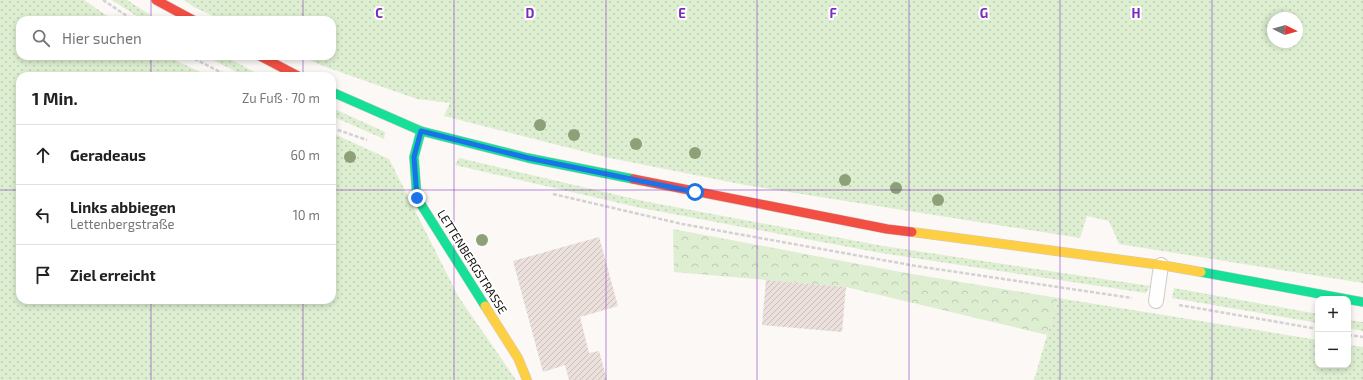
<!DOCTYPE html>
<html lang="de">
<head>
<meta charset="utf-8">
<style>
	:root { --surface:#fff; --page:#f2f2f2; --text:#222; --muted:#767676; --line:#e0e0e0 }
	body { margin:0; font-family:"Exo 2",sans-serif; background:var(--page); color:var(--text) }
	.controls { position:absolute; right:12px; bottom:12px; display:grid; overflow:hidden; border-radius:8px; box-shadow:0 2px 6px #0003 }
	.controls button { width:36px; height:36px; display:grid; place-items:center; padding:0; border:0; border-bottom:1px solid var(--line); background:var(--surface); color:var(--text); font:20px sans-serif }
	.compass { position:absolute; left:1267px; top:12px; width:36px; height:36px; border-radius:50%; background:var(--surface); box-shadow:0 2px 6px #0003; rotate:95deg }
	.stop { position:absolute; width:12px; height:12px; margin:-9px; border:3px solid #1a73e8; border-radius:50%; background:#fff }
	.stop.end { background:#1a73e8; border-color:#fff; box-shadow:0 1px 4px #0008 }
	.list { margin:0; padding:0; list-style:none }
	h2 { display:flex; justify-content:space-between; align-items:center; height:52px; margin:0; padding:0 16px; font-size:17px }
	h2 small { font-size:13px; font-weight:400; color:var(--muted) }
	.list li { display:grid; grid-template-columns:26px 1fr auto; gap:12px; align-items:center; box-sizing:border-box; height:60px; padding:0 16px; border-top:1px solid var(--line) }
	.list b { display:block; font-size:15px; white-space:nowrap }
	.list p { margin:0; font-size:13px; white-space:nowrap; color:var(--muted) }
	.list em { font-size:13px; font-style:normal; color:var(--muted) }
	.icon { flex:none; width:22px; height:22px; fill:none; stroke:currentColor; stroke-width:2; stroke-linecap:round; stroke-linejoin:round }
	.map { position:relative; flex:none; width:1363px; height:380px; overflow:hidden }
	.search { position:absolute; background:var(--surface); box-shadow:0 2px 6px #0003; left:16px; top:16px; width:320px; height:44px; display:flex; align-items:center; gap:10px; box-sizing:border-box; padding:0 14px; border-radius:12px; color:var(--muted); font-size:15px }
	.panel { position:absolute; background:var(--surface); box-shadow:0 2px 6px #0003; left:16px; top:72px; width:320px; height:232px; border-radius:12px }
	.map>svg:first-child { display:block }
</style>
</head>
<body>
<div class="map">
<svg width="1363" height="380" viewBox="0 0 1363 380">
	<defs>
		<pattern id="grass-dots" width="8" height="8" patternUnits="userSpaceOnUse"><rect width="8" height="8" fill="#ddeed1"/><path d="M2 2h.1M6 6h.1" fill="none" stroke="#bdcbb2" stroke-width="1.8" stroke-linecap="round"/></pattern>
		<pattern id="forest-crowns" width="20" height="18" patternUnits="userSpaceOnUse"><rect width="20" height="18" fill="#ddeed1"/><path d="M2 6a3 3 0 1 1 6 0M12 15a3 3 0 1 1 6 0" fill="none" stroke="#bdcbb2"/></pattern>
		<pattern id="building-hatch" width="6" height="6" patternUnits="userSpaceOnUse"><rect width="6" height="6" fill="#ebe0db"/><path d="M-1 1l2-2M0 6l6-6M5 7l2-2" fill="none" stroke="#c8bfbb"/></pattern>
	</defs>
	<rect width="100%" height="100%" fill="#fbf8f6"/>
	<!-- grass -->
	<g fill="url(#grass-dots)" fill-rule="evenodd">
		<path d="M0,0H84L113,20H20V56H166L209,76H20V300H332V133L389,159L458,296L516,380H0Z"/>
		<path d="M112,0H127L158,20H143Z"/>
		<path d="M184,0H1363V283L1119,244L1109,221L1087,216L1080,238L745,185L605,157L444,116L450,103L417,99L323,66L301,56H332V20H222L194,7ZM1273,18H1297V42H1273Z"/>
		<path d="M205,56H224L262,76H245Z"/>
		<path d="M332,108L385,132L384,139L332,116Z"/>
		<path d="M459,158L643,201L883,246L1150,286L1146,293L881,253L641,208L455,165Z"/>
		<path d="M1174,288L1318,314V323L1172,298Z"/>
		<path d="M1058,298L1318,340V365H1348V345L1363,347V380H1034Z"/>
		<path d="M1348,320L1363,322V331L1348,328Z"/>
	</g>
	<!-- forest -->
	<path fill="url(#forest-crowns)" d="M673,229L906,273L1058,298L1047,335L846,287L674,272Z"/>
	<!-- building -->
	<g fill="url(#building-hatch)">
		<path d="M599,237L618,306L580,317L589,353L599,351L607,380H569L565,365L543,372L513,261Z"/>
		<path d="M766,280L846,287L842,332L762,325Z"/>
	</g>
	<g fill="none" stroke-linecap="round" stroke-linejoin="round">
		<defs>
			<path id="lane" d="M1156,301L1161,265"/>
			<g id="fast">
				<path d="M332,92L421,131L528,158L633,179"/>
				<path d="M421,131L414,157L417,198L485,306"/>
				<path d="M1201,272L1363,302"/>
			</g>
			<g id="slow">
				<path d="M912,232L1161,265L1201,272"/>
				<path d="M485,306L518,358L527,380"/>
			</g>
			<g id="jam">
				<path d="M156,0L193,20"/>
				<path d="M260,56L298,76"/>
				<path d="M633,179L887,229L912,232"/>
			</g>
		</defs>
		<!-- lane casing -->
		<use href="#lane" stroke="#cecac8" stroke-width="16"/>
		<!-- fast casing -->
		<use href="#fast" stroke="#cecac8" stroke-width="10"/>
		<!-- slow casing -->
		<use href="#slow" stroke="#cecac8" stroke-width="10"/>
		<!-- jam casing -->
		<use href="#jam" stroke="#cecac8" stroke-width="10"/>
		<!-- path -->
		<g stroke="#d3d2d1" stroke-width="2.5" stroke-dasharray="4 2" stroke-linecap="butt">
			<path d="M103,0L133,20"/>
			<path d="M189,56L228,76"/>
			<path d="M332,128L367,140"/>
			<path d="M553,194L682,224L916,266L1132,298"/>
			<path d="M1179,305L1318,329"/>
			<path d="M1348,335L1363,337"/>
		</g>
		<!-- lane -->
		<use href="#lane" stroke="#fefefe" stroke-width="14"/>
		<!-- fast -->
		<use href="#fast" stroke="#16e098" stroke-width="9"/>
		<!-- slow -->
		<use href="#slow" stroke="#ffcf43" stroke-width="9"/>
		<!-- jam -->
		<use href="#jam" stroke="#f24e42" stroke-width="9"/>
	</g>
	<!-- trees -->
	<g fill="#8ca178">
		<circle cx="540" cy="125" r="6"/>
		<circle cx="574" cy="135" r="6"/>
		<circle cx="636" cy="144" r="6"/>
		<circle cx="695" cy="153" r="6"/>
		<circle cx="350" cy="157" r="6"/>
		<circle cx="845" cy="180" r="6"/>
		<circle cx="896" cy="188" r="6"/>
		<circle cx="938" cy="200" r="6"/>
		<circle cx="482" cy="240" r="6"/>
	</g>
	<g fill="none" stroke-linecap="round" stroke-linejoin="round">
		<!-- route -->
		<path stroke="#1a73e8" stroke-width="5" d="M417,198L414,157L421,131L528,158L695,192"/>
	</g>
	<!-- grid -->
	<path fill="none" stroke="#7b2cbf" stroke-width="1" stroke-opacity="0.55" d="M151,0V20M303,0V20M454,0V380M606,0V380M757,0V380M909,0V380M1060,0V380M1212,0V380M151,56V76M303,56V76M0,190H20M332,190H1363M151,300V380M303,300V380"/>
	<g text-anchor="middle" stroke-width="4" stroke-linejoin="round" paint-order="stroke">
		<!-- street labels -->
		<g font-size="12" fill="#120d0b" stroke="#fff">
			<text transform="translate(472 262) rotate(58)" y="4">LETTENBERGSTRASSE</text>
		</g>
	</g>
	<g font-size="13" text-anchor="middle" font-weight="bold" fill="#7b2cbf" stroke="#fff" stroke-width="4" stroke-linejoin="round" paint-order="stroke">
		<text x="379" y="18">C</text>
		<text x="530" y="18">D</text>
		<text x="682" y="18">E</text>
		<text x="833" y="18">F</text>
		<text x="984" y="18">G</text>
		<text x="1136" y="18">H</text>
	</g>
</svg>
<div class="controls">
<button>+</button>
<button>−</button>
</div>
<svg class="compass" viewBox="-18 -18 36 36"><path d="M0-13l5 13h-10z" fill="#e53935"/><path d="M0 13l5-13h-10z" fill="#767676"/></svg>
<div class="stop" style="left:695px;top:192px"></div>
<div class="stop end" style="left:417px;top:198px"></div>
<div class="search"><svg class="icon" aria-label="search" viewBox="0 0 24 24"><circle cx="10" cy="10" r="6"/><path d="M15 15l6 6"/></svg>Hier suchen</div>
<section class="panel">
<h2>1 Min.<small>Zu Fuß · 70 m</small></h2>
<ul class="list">
<li><svg class="icon" aria-label="ahead" viewBox="0 0 24 24"><path d="M12 20V5M6 11l6-6 6 6"/></svg><div><b>Geradeaus</b></div><em>60 m</em></li>
<li><svg class="icon" aria-label="left" viewBox="0 0 24 24"><path d="M17 20v-9H6M10 6l-5 5 5 5"/></svg><div><b>Links abbiegen</b><p>Lettenbergstraße</p></div><em>10 m</em></li>
<li><svg class="icon" aria-label="arrive" viewBox="0 0 24 24"><path d="M6 21V4h12l-3 4 3 4H6"/></svg><div><b>Ziel erreicht</b></div></li>
</ul>
</section>
</div>
</body>
</html>
